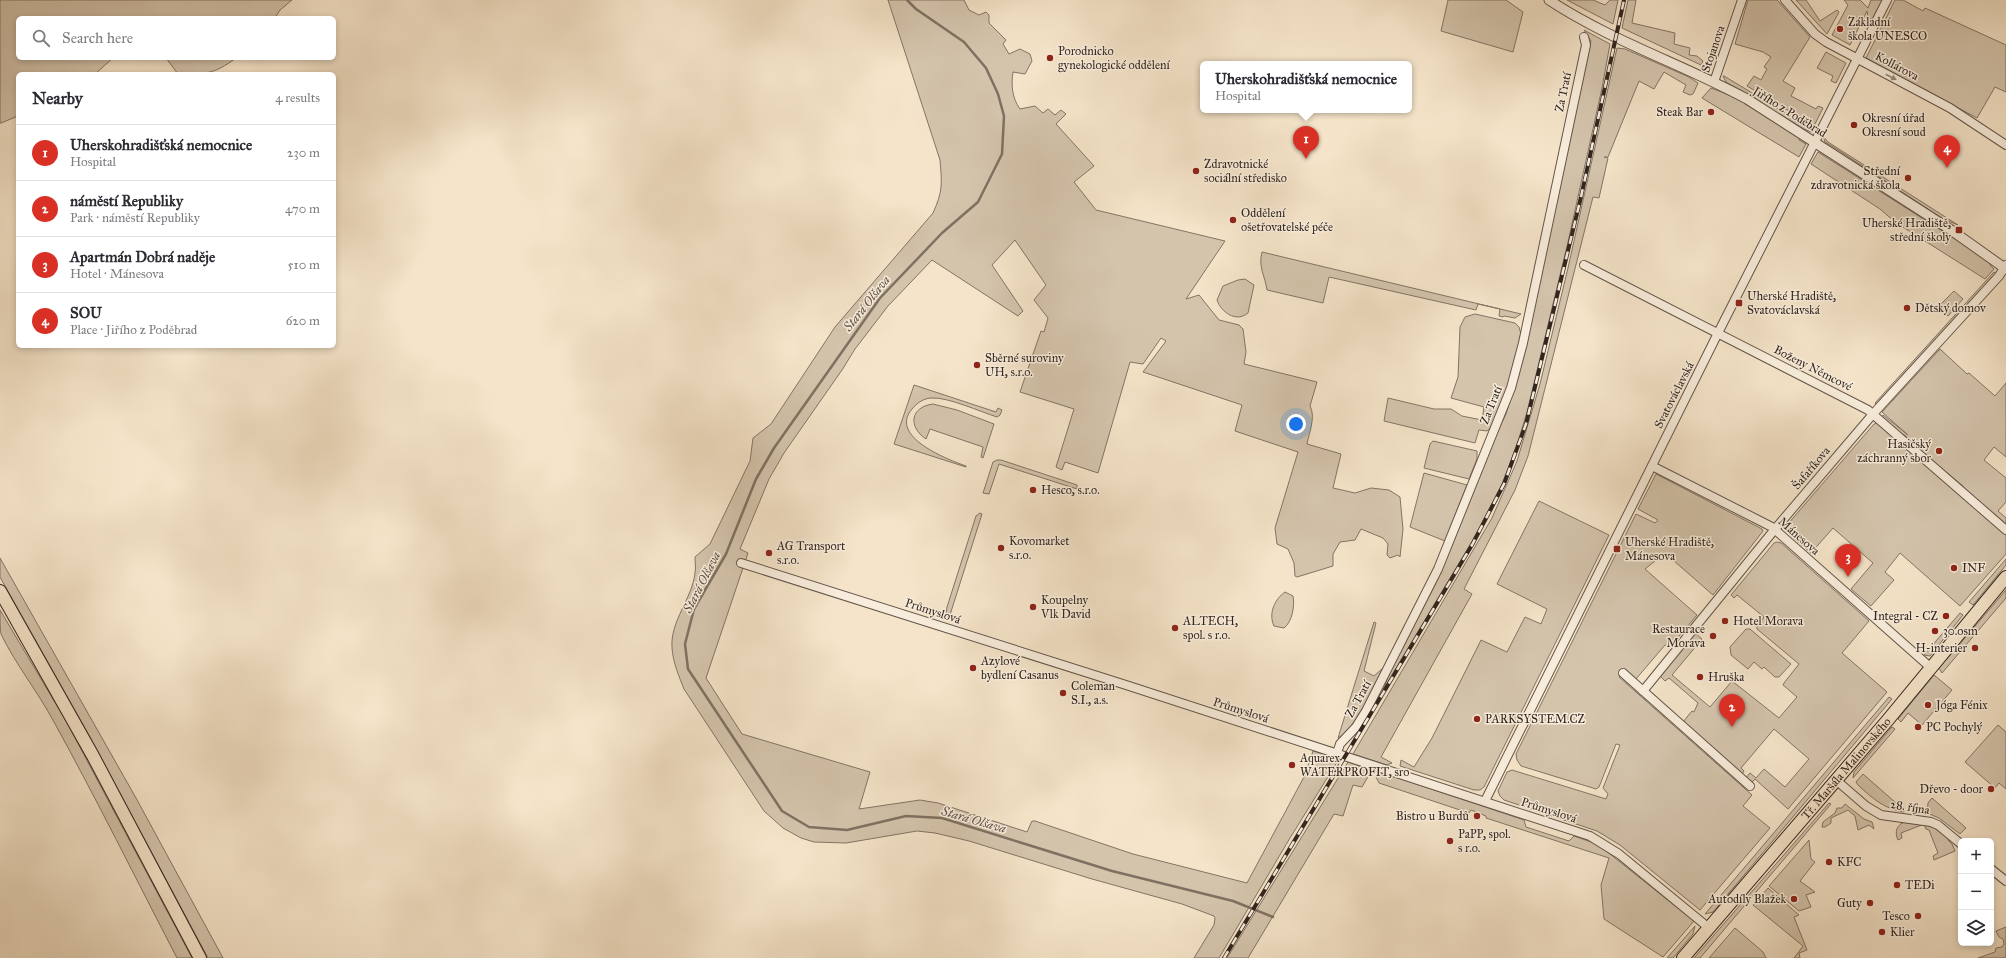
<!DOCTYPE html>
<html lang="en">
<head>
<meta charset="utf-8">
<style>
	:root { --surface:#fff; --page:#f2f2f3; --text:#2b2b33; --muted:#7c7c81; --line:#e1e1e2; --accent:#d93025 }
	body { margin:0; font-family:"IM FELL Great Primer",serif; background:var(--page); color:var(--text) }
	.controls { position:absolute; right:12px; bottom:12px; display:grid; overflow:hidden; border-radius:6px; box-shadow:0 2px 6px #0003 }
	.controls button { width:36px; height:36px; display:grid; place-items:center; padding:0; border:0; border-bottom:1px solid var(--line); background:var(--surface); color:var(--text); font:20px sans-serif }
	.you { position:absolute; left:1296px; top:424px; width:14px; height:14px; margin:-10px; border:3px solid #fff; border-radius:50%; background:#1a73e8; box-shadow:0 0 0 6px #1a73e833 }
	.badge { display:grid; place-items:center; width:26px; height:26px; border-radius:50%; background:var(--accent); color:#fff; font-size:13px; font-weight:700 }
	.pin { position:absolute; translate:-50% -33px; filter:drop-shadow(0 1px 2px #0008) }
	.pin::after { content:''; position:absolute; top:21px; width:14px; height:12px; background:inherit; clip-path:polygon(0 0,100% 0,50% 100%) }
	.popup { position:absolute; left:1200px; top:61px; width:212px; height:52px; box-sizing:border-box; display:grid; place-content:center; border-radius:6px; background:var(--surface); filter:drop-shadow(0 1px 3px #0005); font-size:13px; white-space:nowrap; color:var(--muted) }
	.popup b { font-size:15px; color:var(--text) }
	.popup::after { content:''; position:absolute; left:50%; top:100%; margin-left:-8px; border:8px solid transparent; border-top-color:var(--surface) }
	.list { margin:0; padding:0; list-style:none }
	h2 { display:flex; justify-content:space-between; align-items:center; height:52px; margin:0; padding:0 16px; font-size:17px }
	h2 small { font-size:13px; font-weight:400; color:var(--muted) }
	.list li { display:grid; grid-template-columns:26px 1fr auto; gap:12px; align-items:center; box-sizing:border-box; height:56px; padding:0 16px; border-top:1px solid var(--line) }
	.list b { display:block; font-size:15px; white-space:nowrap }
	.list p { margin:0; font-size:13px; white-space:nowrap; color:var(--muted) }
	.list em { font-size:13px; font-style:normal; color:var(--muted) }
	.icon { flex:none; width:22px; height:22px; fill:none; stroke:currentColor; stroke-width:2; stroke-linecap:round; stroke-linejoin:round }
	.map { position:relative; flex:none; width:2006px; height:958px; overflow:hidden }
	.search { position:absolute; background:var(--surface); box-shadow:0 2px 6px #0003; left:16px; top:16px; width:320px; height:44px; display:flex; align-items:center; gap:10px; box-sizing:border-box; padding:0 14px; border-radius:6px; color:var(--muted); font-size:15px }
	.panel { position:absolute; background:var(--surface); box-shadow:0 2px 6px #0003; left:16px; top:72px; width:320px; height:276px; border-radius:6px }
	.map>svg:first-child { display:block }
</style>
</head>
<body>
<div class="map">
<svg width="2006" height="958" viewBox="0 0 2006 958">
	<rect width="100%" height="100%" fill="#f5e4c9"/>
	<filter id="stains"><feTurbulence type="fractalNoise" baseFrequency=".005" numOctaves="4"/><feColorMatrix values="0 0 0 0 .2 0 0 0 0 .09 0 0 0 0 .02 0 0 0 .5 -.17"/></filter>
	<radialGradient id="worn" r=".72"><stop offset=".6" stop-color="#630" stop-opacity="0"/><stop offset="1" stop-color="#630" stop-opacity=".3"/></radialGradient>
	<!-- green -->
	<g fill="#d4c4ac" stroke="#837465">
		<path d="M0,0H292L280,10L275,18H18V58H113L95,74H18V116L1,123H0Z"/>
		<path d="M888,0H964L969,10L979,15L986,12L989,15V23L1006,40L1003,44L1009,54L1020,49L1030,54L1032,61L1025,74L1013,72C1011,85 1012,98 1020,109L1035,106L1043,113L1048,109L1055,115L1061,110L1066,114L1056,124L1094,166L1074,182L1096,210L1225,241L1186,299L1199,295L1219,320L1239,325L1243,329L1246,352L1244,364L1317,382L1310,406C1316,417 1309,433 1307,444L1341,454L1333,488L1355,493L1371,488L1389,490L1400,497L1403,529L1400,557L1398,555L1390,558L1387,555L1388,544L1383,538L1361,529L1355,540L1340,542L1333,554V566L1297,577L1295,576L1294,563L1288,549L1277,544L1275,528L1298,452L1235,431L1242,405L1143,372L1166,341L1161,338L1143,364L1130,362L1098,473L1065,462L1062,470L1056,467L1074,409L1020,392L1041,331L1044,332L1048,318L1034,300L1046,285L1015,240L992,265L1023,311L1018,316L932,260L888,306L855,349L842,370L784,453L769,479L740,549L748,553L706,678L742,734L870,772L859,809L920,800L938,803L1027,832L1032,821H1035L1133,854L1247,883L1304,777L1313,751L1339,759L1290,838L1219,958H1194L1214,925L1215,918L1214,916L1182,904L1092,879L969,841L935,833L917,831L846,843L814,842L801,838L783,828L764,811L684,689C679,676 673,663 672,648C670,621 692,599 695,573C696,568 695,562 695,557L710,544L750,461L753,438L771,424L835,327L933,213C943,191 942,184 940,160Z"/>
		<path d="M1448,0H1506L1523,12L1513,52L1441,31Z"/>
		<path d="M1567,0H1593L1605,5L1610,0H1618L1613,24Z"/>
		<path d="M1628,0H1636L1632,23L1675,33L1674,44L1690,48L1689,55L1697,56L1703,61L1701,65L1622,28Z"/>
		<path d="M1748,0H1777L1810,37L1783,81L1795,88L1791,96L1816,109L1818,106L1823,108L1814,126L1747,86L1754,76L1761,80L1767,69L1764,67L1771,57L1763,52L1735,44Z"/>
		<path d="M1796,0H1806L1820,21L1837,10L1839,12L1827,34Z"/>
		<path d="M1844,0H1860L1868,8L1871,0H1884L1873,20L1868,18L1867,11L1850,45L1832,35L1848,5Z"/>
		<path d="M1895,0H1903L1923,11L1925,8L2006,45V92L1995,87L1977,118L1866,58Z"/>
		<path d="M1584,30L1610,44L1602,88L1568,242L1527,412L1516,448L1502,484L1477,533L1383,690L1390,672L1435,585L1488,452L1506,414L1524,354L1591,41Z"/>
		<path d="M1617,48L1625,49L1689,77L1698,83L1693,94L1690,95L1683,92L1686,85L1664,72L1654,89L1639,81L1608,157H1604L1608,158L1599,198L1593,197L1528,456L1515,490L1464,589L1472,594L1381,757L1392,763L1387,765L1353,754L1492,518L1517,461L1540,384L1568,268Z"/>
		<path d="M1826,52L1846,63L1836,83L1831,81L1833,76L1817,68Z"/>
		<path d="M166,58H236C213,75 205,74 178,74Z"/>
		<path d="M1723,76H1724L1815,131L1811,132L1804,129L1726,82Z"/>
		<path d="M1711,88C1743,99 1771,119 1800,137L1799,140L1806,144L1799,157L1702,98Z"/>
		<path d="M1823,136L1828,142L1958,225L1943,219L1835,148L1825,142Z"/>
		<path d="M1818,152L1977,253L1991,263L1990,265L1994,269L1985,279L1895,222L1880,209L1811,164Z"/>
		<path d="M1262,252L1521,314L1515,318L1504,316L1503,317L1499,316L1500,309L1478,304L1476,310L1329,277L1323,303L1267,290C1265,276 1258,267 1262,252Z"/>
		<path d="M1994,272L1996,273L1876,404L1875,403Z"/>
		<path d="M1245,279L1254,285L1248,313C1236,323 1221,312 1217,300L1223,286L1238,280Z"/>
		<path d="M1954,291L1963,299L1948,316L1938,307Z"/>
		<path d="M1475,314L1515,323L1519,327L1521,334L1508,388L1494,424L1487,431L1479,430L1475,443L1384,421L1388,398L1434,409H1451L1462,416L1482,420L1484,407L1451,398L1458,377L1460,327L1465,317Z"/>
		<path d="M1940,349L1967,374L1969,373L1995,396L2006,383V457L1994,447L1984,460L2006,478V502L1998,511L2006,518V526L1964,490L1963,486L1905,438L1906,436L1900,433L1882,418L1883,415L1908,435L1882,412Z"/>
		<path d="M914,385L996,412L998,408L1002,410L1000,415L997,417C981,412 948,397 932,398C924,398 917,403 912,409C888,437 949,460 966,466V467L894,444Z"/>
		<path d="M933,404L957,410L994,424L983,458L981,457L983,447L930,429L926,439C908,427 910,407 933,404Z"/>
		<path d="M1878,423L2006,534V554L1960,606L1900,553L1885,572L1894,580L1871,606L1851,589L1873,563L1833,528L1811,553L1788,533L1787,525L1874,424Z"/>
		<path d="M1433,441L1477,451V459L1469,479L1424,468L1430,444Z"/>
		<path d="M997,460H1001L1077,485V489L999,464L989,494L983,493L993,462Z"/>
		<path d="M1424,473L1467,485L1445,541L1410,527Z"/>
		<path d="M1656,474L1762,529L1763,531L1713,595L1665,553L1645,569L1697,615L1669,648L1665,645L1636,679L1625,669L1619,677L1752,795L1743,806L1770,828L1700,910L1620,845L1597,831L1504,800L1500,796L1498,791L1507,772L1512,770L1606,799L1608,794L1603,788L1620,745L1616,744L1599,787L1596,789L1521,766L1517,760L1516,754L1636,514L1655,523L1658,520L1638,509Z"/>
		<path d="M1539,501L1609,535L1484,787L1480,790H1474L1400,766L1401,760L1414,767L1432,738L1481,640L1507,652L1525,617L1541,624L1547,609L1497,584Z"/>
		<path d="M980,513L982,514L949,618L946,614L947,607L976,516Z"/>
		<path d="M1777,542L1781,543L1869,621L1842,653L1887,692L1788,809L1755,779L1751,783L1746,778L1750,773L1756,778L1764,769L1785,787L1809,759L1774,729L1741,768L1744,771L1742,774L1683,722L1692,711L1694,712L1698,703L1669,678L1665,681L1660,676L1661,672L1694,632L1702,639L1672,675L1710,707L1732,681L1779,718L1797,697L1783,685L1784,683L1799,664L1757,629V626L1764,617L1737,595L1734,598L1731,595L1774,543Z"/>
		<path d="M0,558L136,798L223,958H208L90,737L0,577Z"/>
		<path d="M2006,559V565L1973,605L1969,602Z"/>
		<path d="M2006,590V598L1942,673L1939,668Z"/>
		<path d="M1285,592L1293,596C1295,606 1292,622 1284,628L1274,626C1268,613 1275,599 1285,592Z"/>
		<path d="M0,610L66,721L192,958H177C136,879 97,800 54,722C38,692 16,665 1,634C0,628 0,617 0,610Z"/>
		<path d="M1960,613L1963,615L1930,656L1924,655Z"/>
		<path d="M1374,622L1376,623L1364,671L1374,676L1383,668C1373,688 1357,727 1338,738Z"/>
		<path d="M1746,629H1750L1791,664L1779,677H1775L1764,667L1762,669L1754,662L1748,669L1731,655L1730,647Z"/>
		<path d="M1934,675L1952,690L1922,725L1908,713L1901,722L1898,719Z"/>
		<path d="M1889,697L1892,699L1713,912L1705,914Z"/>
		<path d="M1998,725L2006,732V789L1999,783L1995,788L1965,762Z"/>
		<path d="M1892,727L1895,729L1853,778L1854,772Z"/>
		<path d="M1348,762L1368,769L1369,775L1362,787L1353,785L1343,816L1334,814L1248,958H1227Z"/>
		<path d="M1383,773L1524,820L1526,827L1569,841L1574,836L1594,843L1605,850L1694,921L1663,957L1604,919L1601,885L1609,858L1486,818V816L1471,810L1469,813L1379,783L1376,777Z"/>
		<path d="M1863,774L1904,810V812C1884,809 1872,798 1858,785L1856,782Z"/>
		<path d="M1932,798L1966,828L1960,834L1939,818L1927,813L1928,803Z"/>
		<path d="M1829,803L1831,804L1700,958H1694Z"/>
		<path d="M1845,804L1864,819L1872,822L1874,829L1869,825L1858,830L1855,816L1848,810L1831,818V823L1825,827H1822L1823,822L1835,813L1837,808H1842Z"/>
		<path d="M1905,822C1925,824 1933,825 1949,838L1948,840L1952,844L1955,851L1934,860L1933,856L1938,853L1929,830L1926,829L1924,824L1901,833L1902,838L1898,840C1894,832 1897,824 1905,822Z"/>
		<path d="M1809,840L1811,859L1815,862L1800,881L1815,892L1806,895L1811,907L1799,911L1769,886Z"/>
		<path d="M1768,888L1799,915L1794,917L1807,950L1799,953L1800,958H1794L1803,946L1753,905Z"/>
		<path d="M1695,926L1693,934L1673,958H1667Z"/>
		<path d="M2006,927V958H1978L1995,952L1996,948L2002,947L2004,944L2003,939L1999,937L1996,931Z"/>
		<path d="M1735,928L1763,952L1766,958H1709Z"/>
	</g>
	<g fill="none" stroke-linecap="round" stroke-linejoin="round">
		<!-- stream -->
		<path stroke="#7f7162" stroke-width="2.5" d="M907,0L916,9L964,42L986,68L998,94L1004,116L1002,154L978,202L942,233L880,298L774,448L756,479L726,554L694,609L685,644L688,669L782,811L809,827L847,830L906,816L942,818L1112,871L1233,901L1273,917"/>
		<defs>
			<g id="minor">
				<path d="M1785,0L1815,34L1826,42L1950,108L2006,145"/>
				<path d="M1714,82L1742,0"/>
				<path d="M1584,265L1868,410L2006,530"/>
				<path d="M1652,466L1772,527L1930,667"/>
				<path d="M741,563L1126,685L1590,836L1619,854L1709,928"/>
				<path d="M1623,673L1750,786"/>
				<path d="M1643,691L1775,529L1873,414L1999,276L2006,265"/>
				<path d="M1337,753L1340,744L1356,727L1366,711L1438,569L1511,388L1523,343L1586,45L1584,37"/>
				<path d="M1836,780L1866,806L1881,815L1931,822L1938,825L1961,844"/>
				<path d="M1485,801L1718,333L1887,0"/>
				<path d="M1991,869L2006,881"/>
			</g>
			<path id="tertiary" d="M1549,0C1611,41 1682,64 1747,99L1951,230L2006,269"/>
			<g id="primary">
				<path d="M0,591L93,756L200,958"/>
				<path id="s1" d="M1683,958L1887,721L2006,577"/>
			</g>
		</defs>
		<!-- minor casing -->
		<use href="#minor" stroke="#635549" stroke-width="10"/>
		<!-- tertiary casing -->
		<use href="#tertiary" stroke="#635549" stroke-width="11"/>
		<!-- primary casing -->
		<use href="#primary" stroke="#32251e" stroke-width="14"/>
		<!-- minor -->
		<use href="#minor" stroke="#f8eddc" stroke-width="8"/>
		<!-- tertiary -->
		<use href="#tertiary" stroke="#f8eddc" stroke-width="9"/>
		<!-- primary -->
		<use href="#primary" stroke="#f5e4c9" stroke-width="12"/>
		<defs>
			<path id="rail" d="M1224,958L1472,545L1504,484L1526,424L1581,197L1624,0"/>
		</defs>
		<!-- rail casing -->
		<use href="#rail" stroke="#32251e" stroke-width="4"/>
		<!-- rail -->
		<use href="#rail" stroke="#f8eddc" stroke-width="2.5" stroke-dasharray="8" stroke-linecap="butt"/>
	</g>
	<!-- one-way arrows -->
	<defs><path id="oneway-solid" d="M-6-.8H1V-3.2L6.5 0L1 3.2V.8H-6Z"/></defs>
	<use fill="#95897d" href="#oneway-solid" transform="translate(1891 77) rotate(27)"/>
	<!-- markers -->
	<g fill="#8f2418" stroke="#f8eddc" stroke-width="1.5">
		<circle cx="1840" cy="29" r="4"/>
		<circle cx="1050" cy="58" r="4"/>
		<circle cx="1711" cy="112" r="4"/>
		<circle cx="1854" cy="125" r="4"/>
		<circle cx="1196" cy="171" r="4"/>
		<circle cx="1908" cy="178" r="4"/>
		<circle cx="1233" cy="220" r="4"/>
		<rect x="1955" y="226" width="8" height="8" rx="2"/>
		<rect x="1735" y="299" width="8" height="8" rx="2"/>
		<circle cx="1907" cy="308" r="4"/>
		<circle cx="977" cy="365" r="4"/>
		<circle cx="1939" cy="451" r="4"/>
		<circle cx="1033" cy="490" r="4"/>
		<circle cx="1001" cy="548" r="4"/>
		<rect x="1613" y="545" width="8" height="8" rx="2"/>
		<circle cx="769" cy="553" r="4"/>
		<circle cx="1954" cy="568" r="4"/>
		<circle cx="1033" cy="607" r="4"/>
		<circle cx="1946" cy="616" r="4"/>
		<circle cx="1725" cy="621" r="4"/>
		<circle cx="1175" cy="628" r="4"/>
		<circle cx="1935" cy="631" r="4"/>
		<circle cx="1713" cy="636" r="4"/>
		<circle cx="1975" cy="648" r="4"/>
		<circle cx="973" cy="668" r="4"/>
		<circle cx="1700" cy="677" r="4"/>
		<circle cx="1063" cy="693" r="4"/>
		<circle cx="1928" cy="705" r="4"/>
		<circle cx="1477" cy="719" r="4"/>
		<circle cx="1918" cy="727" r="4"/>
		<circle cx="1292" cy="765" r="4"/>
		<circle cx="1991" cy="789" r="4"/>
		<circle cx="1477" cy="816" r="4"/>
		<circle cx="1450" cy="841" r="4"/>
		<circle cx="1829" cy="862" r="4"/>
		<circle cx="1897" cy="885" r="4"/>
		<circle cx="1794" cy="899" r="4"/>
		<circle cx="1870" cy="903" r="4"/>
		<circle cx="1918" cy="916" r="4"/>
		<circle cx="1882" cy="932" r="4"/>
	</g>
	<g text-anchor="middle" stroke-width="3" stroke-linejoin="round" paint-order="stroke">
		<!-- poi labels -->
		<g font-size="12" fill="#32251e" stroke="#f8eddc" text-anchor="start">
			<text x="1848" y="26">Základní<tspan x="1848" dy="14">škola UNESCO</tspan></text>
			<text x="1058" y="55">Porodnicko<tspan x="1058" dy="14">gynekologické oddělení</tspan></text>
			<text x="1703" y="116" text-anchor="end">Steak Bar</text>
			<text x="1862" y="122">Okresní úřad<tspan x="1862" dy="14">Okresní soud</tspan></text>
			<text x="1204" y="168">Zdravotnické<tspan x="1204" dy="14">sociální středisko</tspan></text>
			<text x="1900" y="175" text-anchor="end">Střední<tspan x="1900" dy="14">zdravotnická škola</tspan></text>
			<text x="1241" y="217">Oddělení<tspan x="1241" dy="14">ošetřovatelské péče</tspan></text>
			<text x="1951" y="227" text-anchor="end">Uherské Hradiště,<tspan x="1951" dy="14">střední školy</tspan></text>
			<text x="1747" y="300">Uherské Hradiště,<tspan x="1747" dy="14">Svatováclavská</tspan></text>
			<text x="1915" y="312">Dětský domov</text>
			<text x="985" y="362">Sběrné suroviny<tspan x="985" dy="14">UH, s.r.o.</tspan></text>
			<text x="1931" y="448" text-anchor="end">Hasičský<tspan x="1931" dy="14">záchranný sbor</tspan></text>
			<text x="1041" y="494">Hesco, s.r.o.</text>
			<text x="1009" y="545">Kovomarket<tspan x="1009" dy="14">s.r.o.</tspan></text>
			<text x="1625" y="546">Uherské Hradiště,<tspan x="1625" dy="14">Mánesova</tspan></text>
			<text x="777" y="550">AG Transport<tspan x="777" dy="14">s.r.o.</tspan></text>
			<text x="1962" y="572">INF</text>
			<text x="1041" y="604">Koupelny<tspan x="1041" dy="14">Vlk David</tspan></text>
			<text x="1938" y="620" text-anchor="end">Integral - CZ</text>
			<text x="1183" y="625">ALTECH,<tspan x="1183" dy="14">spol. s r.o.</tspan></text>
			<text x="1733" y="625">Hotel Morava</text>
			<text x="1705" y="633" text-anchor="end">Restaurace<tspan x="1705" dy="14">Morava</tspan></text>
			<text x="1943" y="635">30.osm</text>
			<text x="1967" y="652" text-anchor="end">H-interier</text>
			<text x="981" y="665">Azylové<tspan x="981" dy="14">bydlení Casanus</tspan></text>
			<text x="1708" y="681">Hruška</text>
			<text x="1071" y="690">Coleman<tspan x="1071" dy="14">S.I., a.s.</tspan></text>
			<text x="1936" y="709">Jóga Fénix</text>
			<text x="1485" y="723">PARKSYSTEM.CZ</text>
			<text x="1926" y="731">PC Pochylý</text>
			<text x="1300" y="762">Aquarex<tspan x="1300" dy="14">WATERPROFIT, sro</tspan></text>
			<text x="1983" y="793" text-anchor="end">Dřevo - door</text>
			<text x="1469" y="820" text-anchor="end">Bistro u Burdů</text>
			<text x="1458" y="838">PaPP, spol.<tspan x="1458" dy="14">s r.o.</tspan></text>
			<text x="1837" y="866">KFC</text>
			<text x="1905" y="889">TEDi</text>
			<text x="1786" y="903" text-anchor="end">Autodíly Blažek</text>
			<text x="1862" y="907" text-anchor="end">Guty</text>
			<text x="1910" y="920" text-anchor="end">Tesco</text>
			<text x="1890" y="936">Klier</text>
		</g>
		<!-- street labels -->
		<g font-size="12" fill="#32251e" stroke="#f8eddc">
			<text transform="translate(1713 49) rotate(-71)" y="4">Stojanova</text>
			<text transform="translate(1897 66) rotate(28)" y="4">Kollárova</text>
			<text transform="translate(1563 92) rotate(-78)" y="4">Za Tratí</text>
			<text transform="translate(1790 112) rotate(32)" y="4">Jiřího z Poděbrad</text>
			<text transform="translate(1813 368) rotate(27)" y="4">Boženy Němcové</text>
			<text transform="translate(1674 395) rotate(-63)" y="4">Svatováclavská</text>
			<text transform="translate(1491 405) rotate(-68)" y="4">Za Tratí</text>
			<text transform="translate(1811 468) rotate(-50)" y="4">Šafaříkova</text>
			<text transform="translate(1799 536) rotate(41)" y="4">Mánesova</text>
			<text transform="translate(933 611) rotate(18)" y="4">Průmyslová</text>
			<text transform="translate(1358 699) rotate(-61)" y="4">Za Tratí</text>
			<text transform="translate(1241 710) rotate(18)" y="4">Průmyslová</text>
			<text dy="4" stroke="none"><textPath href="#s1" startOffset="250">Tř. Maršála Malinovského</textPath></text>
			<text transform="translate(1910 807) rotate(9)" y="4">28. října</text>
			<text transform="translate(1549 810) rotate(18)" y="4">Průmyslová</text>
		</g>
		<!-- water labels -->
		<g font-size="13" font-style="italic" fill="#5f5146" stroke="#f8eddc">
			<text transform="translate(866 303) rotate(-52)" y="5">Stará Olšava</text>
			<text transform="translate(701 582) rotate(-63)" y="5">Stará Olšava</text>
			<text transform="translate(974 819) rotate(16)" y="5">Stará Olšava</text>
		</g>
	</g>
	<rect width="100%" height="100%" filter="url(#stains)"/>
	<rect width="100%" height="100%" fill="url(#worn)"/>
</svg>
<div class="controls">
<button>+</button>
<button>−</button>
<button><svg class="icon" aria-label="layers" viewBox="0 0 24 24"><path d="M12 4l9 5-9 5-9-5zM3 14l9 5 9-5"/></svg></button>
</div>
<div class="you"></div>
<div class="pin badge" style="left:1306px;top:159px">1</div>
<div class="popup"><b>Uherskohradišťská nemocnice</b>Hospital</div>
<div class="pin badge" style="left:1732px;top:727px">2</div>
<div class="pin badge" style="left:1848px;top:577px">3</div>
<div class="pin badge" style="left:1947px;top:168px">4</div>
<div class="search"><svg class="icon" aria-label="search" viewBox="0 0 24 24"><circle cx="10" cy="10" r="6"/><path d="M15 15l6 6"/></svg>Search here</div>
<section class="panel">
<h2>Nearby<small>4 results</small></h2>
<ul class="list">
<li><span class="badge">1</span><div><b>Uherskohradišťská nemocnice</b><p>Hospital</p></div><em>230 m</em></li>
<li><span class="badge">2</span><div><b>náměstí Republiky</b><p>Park · náměstí Republiky</p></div><em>470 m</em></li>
<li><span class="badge">3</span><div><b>Apartmán Dobrá naděje</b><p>Hotel · Mánesova</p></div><em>510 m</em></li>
<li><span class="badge">4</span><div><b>SOU</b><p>Place · Jiřího z Poděbrad</p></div><em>620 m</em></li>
</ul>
</section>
</div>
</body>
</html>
